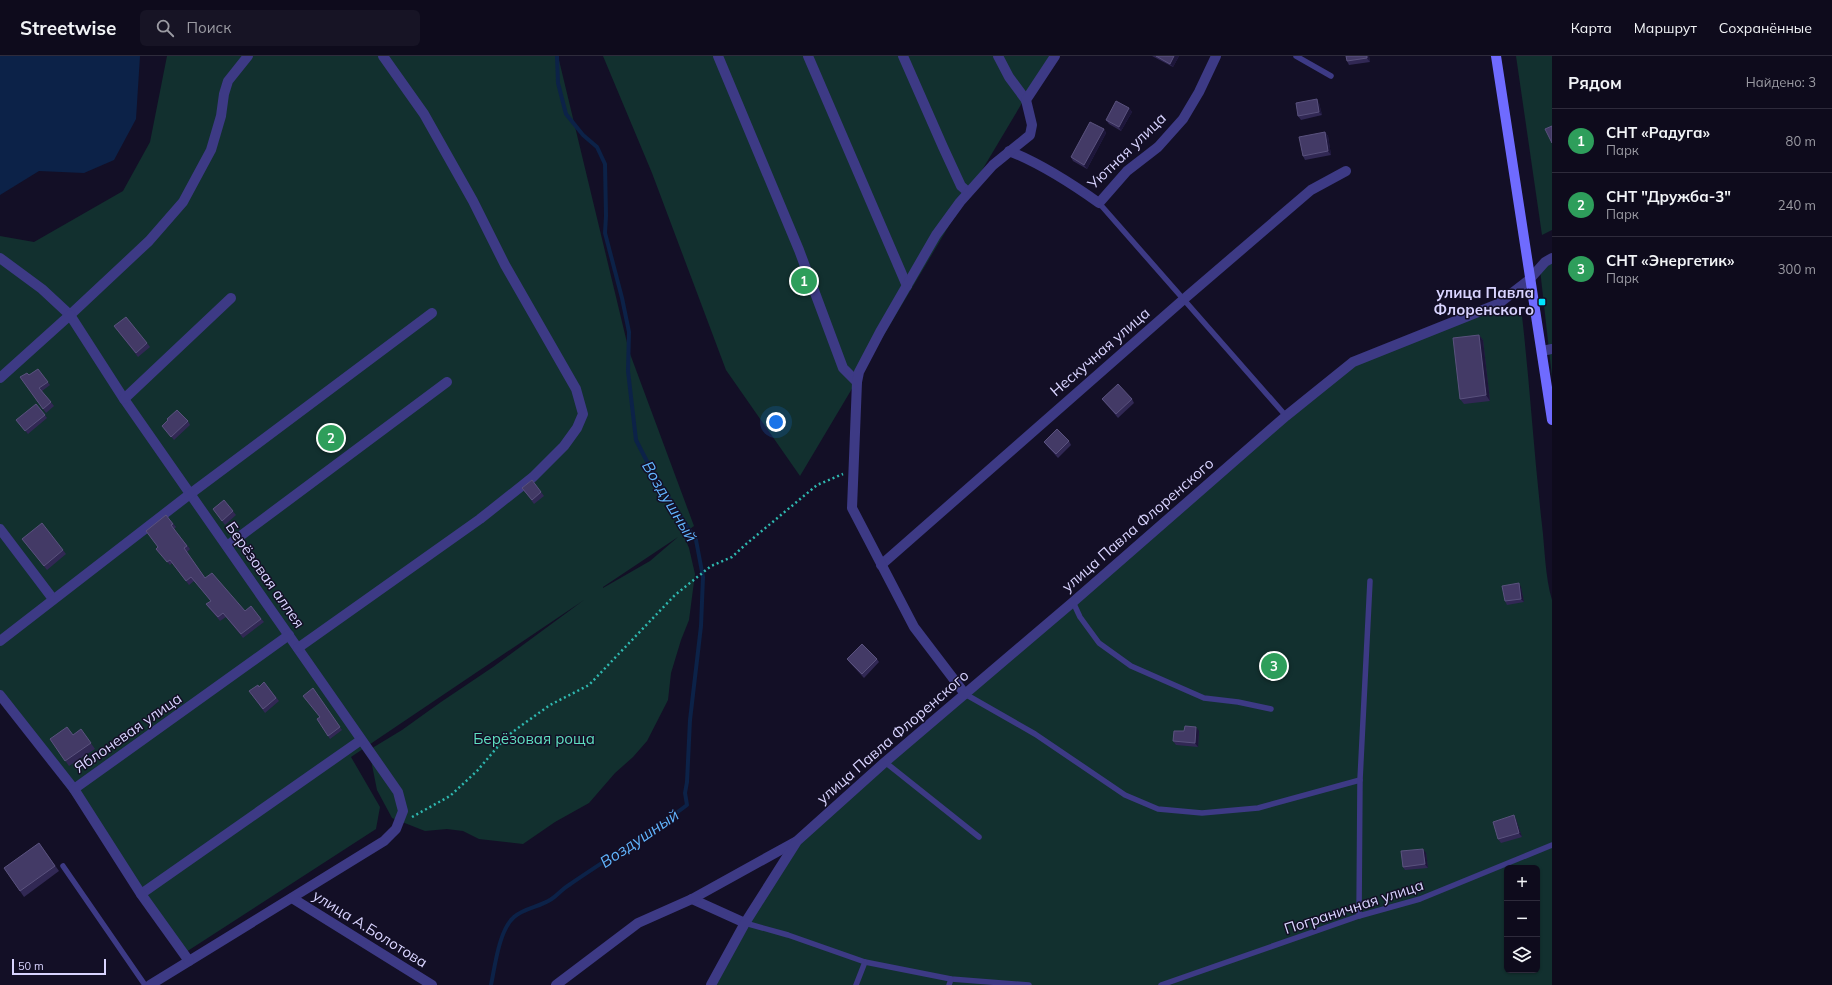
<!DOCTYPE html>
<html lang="ru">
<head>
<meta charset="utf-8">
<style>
	:root { --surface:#0e0b1c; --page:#171425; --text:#f1f3f6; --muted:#9b9ba3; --line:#2e2b3b; --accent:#d93025 }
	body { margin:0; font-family:Mulish,sans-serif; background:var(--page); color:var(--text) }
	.controls { position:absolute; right:12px; bottom:12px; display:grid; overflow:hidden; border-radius:6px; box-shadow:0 1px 3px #0004 }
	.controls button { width:36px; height:36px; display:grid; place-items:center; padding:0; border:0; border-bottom:1px solid var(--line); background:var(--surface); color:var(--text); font:20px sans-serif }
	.scale { position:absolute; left:12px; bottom:10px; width:94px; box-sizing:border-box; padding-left:4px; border:2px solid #d9d4ff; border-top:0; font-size:11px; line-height:14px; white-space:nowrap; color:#d9d4ff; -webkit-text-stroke:3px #130f26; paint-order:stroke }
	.you { position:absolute; left:776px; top:366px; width:14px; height:14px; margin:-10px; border:3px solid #fff; border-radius:50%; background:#1a73e8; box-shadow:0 0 0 6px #1a73e833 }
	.badge { display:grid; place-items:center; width:26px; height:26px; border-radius:50%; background:var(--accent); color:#fff; font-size:13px; font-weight:700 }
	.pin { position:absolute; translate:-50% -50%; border:2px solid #fff; box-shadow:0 1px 4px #0006 }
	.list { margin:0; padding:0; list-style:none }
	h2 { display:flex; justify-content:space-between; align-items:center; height:52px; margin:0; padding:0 16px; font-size:17px }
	h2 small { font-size:13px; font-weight:400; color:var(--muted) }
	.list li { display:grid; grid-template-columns:26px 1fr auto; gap:12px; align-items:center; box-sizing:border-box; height:64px; padding:0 16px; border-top:1px solid var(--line) }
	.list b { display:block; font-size:15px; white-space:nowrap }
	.list p { margin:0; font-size:13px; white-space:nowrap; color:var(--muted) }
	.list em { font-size:13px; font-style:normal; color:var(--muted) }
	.icon { flex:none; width:22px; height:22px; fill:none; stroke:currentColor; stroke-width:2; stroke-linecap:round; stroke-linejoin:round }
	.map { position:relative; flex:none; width:1552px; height:929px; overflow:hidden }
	header { display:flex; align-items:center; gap:24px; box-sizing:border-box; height:56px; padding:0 20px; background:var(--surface); border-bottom:1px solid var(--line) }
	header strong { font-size:19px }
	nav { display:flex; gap:22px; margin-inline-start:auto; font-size:14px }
	.search { width:280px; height:36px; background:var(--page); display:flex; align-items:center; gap:10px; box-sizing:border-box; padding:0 14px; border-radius:6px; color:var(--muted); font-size:15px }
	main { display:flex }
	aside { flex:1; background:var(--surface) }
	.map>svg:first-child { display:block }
</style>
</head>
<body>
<header>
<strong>Streetwise</strong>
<div class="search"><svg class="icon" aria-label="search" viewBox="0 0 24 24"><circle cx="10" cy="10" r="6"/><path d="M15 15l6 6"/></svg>Поиск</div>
<nav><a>Карта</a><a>Маршрут</a><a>Сохранённые</a></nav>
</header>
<main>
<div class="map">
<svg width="1552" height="929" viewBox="0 0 1552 929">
	<rect width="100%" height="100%" fill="#130f26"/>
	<!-- green -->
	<g fill="#12302f" fill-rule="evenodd">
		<path d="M167,0H558L629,295L694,470L683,478L689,492L695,518L689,564L681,584L671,617L668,644L647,685L633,701L615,717L589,747L555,766L523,788L479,783L463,775L447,773L425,775L392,762L377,734L369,694L402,674L441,646L493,611L584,544L351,701L380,751L376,773L186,896L0,640V180L34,186L123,135L150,86ZM678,481L650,505L603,532V531Z"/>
		<path d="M603,0H1050L800,420L726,314L652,117Z"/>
		<path d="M1516,0H1552V174L1542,179Z"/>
		<path d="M1552,207V321L1540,213Z"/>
		<path d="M1519,253L1522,260C1530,330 1534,399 1542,469C1545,494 1545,520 1552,544V929H710L803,782L1347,307L1490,257ZM1507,812H1537V914H1507Z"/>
	</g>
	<!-- water -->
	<path fill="#0c2248" d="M0,0H140L136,63L114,104L84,117L39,115L0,139Z"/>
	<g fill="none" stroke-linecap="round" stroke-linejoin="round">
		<!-- stream -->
		<path stroke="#0c2248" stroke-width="4" d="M491,929C495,910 499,874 514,861C524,852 539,851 550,844C557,840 562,833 569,829C608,802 649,778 687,749L685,737L687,726L690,664L701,570L703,521L696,484L654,419L636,384L628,315L629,276L622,242L605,177L606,160L605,108L597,91L583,79L566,58L558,27L557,0"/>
		<!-- path -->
		<path stroke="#2fb8b0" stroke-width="2.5" stroke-dasharray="2 3" stroke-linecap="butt" d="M412,761L450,740L477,715L506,681L522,669L550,649L589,629L675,539L711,510L732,501L745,489L817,429L843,418"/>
		<!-- lane -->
		<g stroke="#3d3a85" stroke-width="5.5">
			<path d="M1296,0L1331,20"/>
			<path d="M1099,147L1286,360"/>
			<path d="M1073,546L1080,561L1099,587L1131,610L1204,642L1238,646L1271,653"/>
			<path d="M965,638L1035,678L1125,739L1158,753L1202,757L1258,752L1360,724"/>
			<path d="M885,706L979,781"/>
			<path d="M63,810L145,929"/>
			<path d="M1359,860L1360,724L1370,525"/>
			<path d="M745,867L788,879L865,906L951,923L1029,929"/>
			<path d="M856,929L865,906"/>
			<path d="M949,929L951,923"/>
			<path d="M1161,929L1359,860L1420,843L1552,789"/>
		</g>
		<!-- street -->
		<g stroke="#3d3a85" stroke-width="10">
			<path d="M718,0L799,194L843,312L857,326"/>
			<path d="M808,0L907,230"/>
			<path d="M903,0L943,91L961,130L968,136"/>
			<path d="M998,0L1009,21L1026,44"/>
			<path d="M1009,95C1042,108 1071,127 1099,147L1127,115L1158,91L1183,63L1199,36L1216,0"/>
			<path d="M0,202L42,233L70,259L149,185L183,146L211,94L221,60L224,38L228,25L248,0"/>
			<path d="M1542,295L1552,293"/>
			<path d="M0,322L70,259L124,343L398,736L403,755L396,773L384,785L150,929"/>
			<path d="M124,343L231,242"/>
			<path d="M0,473L53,543"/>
			<path d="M227,490L447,326"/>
			<path d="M881,509L1184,243L1311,134L1346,115"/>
			<path d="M0,585L190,438L432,257"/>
			<path d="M298,592L480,463L533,421L564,390L577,372L583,358L576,333L505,209L473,145L424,58L383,0"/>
			<path d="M965,638L914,571L852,452L857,326L859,316L880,276L936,179L960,146L993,109L1030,79L1032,69L1026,44L1055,0"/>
			<path d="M0,639L74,733"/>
			<path d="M141,838L361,684"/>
			<path d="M292,842L432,929"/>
			<path d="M692,843L745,867"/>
			<path d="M189,905L141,838L74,733L289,579"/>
			<path d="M556,929L638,867L692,843L795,786"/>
			<path d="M711,929L745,867L797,785L885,706L1073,546L1286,360L1353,306L1498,248L1529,224L1545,206L1552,202"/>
		</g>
		<!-- secondary -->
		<path stroke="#6f6bff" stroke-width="10" d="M1496,0L1552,364"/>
	</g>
	<!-- wall -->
	<g fill="#312854">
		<path d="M1152,0H1179L1173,11Z"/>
		<path d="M1369,0L1370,6L1349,9L1347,5Z"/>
		<path d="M1319,47L1322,59L1301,64L1298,60Z"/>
		<path d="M1129,52L1132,56L1121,75L1109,68L1106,64Z"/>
		<path d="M1104,73L1106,77L1087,113L1073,105L1071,101Z"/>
		<path d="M1325,76L1328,80L1331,99L1305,104L1303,100Z"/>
		<path d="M114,270L147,287L150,291L138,301Z"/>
		<path d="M1479,279L1483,284L1490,345L1464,348L1460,343Z"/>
		<path d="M38,313L50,329L42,335L54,350L46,357L20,321L29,319Z"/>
		<path d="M1102,343H1132L1134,347L1118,362Z"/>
		<path d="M45,359L47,362L28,378L16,364Z"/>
		<path d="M167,363L188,365L190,369L174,384L162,370L168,365Z"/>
		<path d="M1069,385L1071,389L1058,402L1047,390L1044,386Z"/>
		<path d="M532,424L544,440L534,448L522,432Z"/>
		<path d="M224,444L236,459L225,469L213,453Z"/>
		<path d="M166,459L176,471L174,473L190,493L187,496L205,522L245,555L251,550L264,566L243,582L226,561L220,565L209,552L206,548L211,545L194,525L189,529L172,507L170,509L156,493L158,491Z"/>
		<path d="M22,483L63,494L66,498L47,514Z"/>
		<path d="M1521,531L1524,546L1507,549L1505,545Z"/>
		<path d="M847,603H877L879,606L864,622L850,607Z"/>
		<path d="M264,626L279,645L265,657L249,635L259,631Z"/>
		<path d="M313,632L342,674L330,683L317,663L320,661Z"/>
		<path d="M81,673L95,693L69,710L50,683L73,679Z"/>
		<path d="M1184,675H1199L1198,691L1176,689L1173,685Z"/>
		<path d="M1516,763L1522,781L1501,787L1498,783Z"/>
		<path d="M39,787L59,815L24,841L4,812Z"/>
		<path d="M1426,797L1428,812L1405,814L1403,811Z"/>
	</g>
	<!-- shaded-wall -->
	<g fill="#1d163a">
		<path d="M1174,0H1179L1173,11L1170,8Z"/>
		<path d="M1367,0H1369L1370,6L1367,2Z"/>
		<path d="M1317,43L1319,47L1322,59L1319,56Z"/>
		<path d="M1129,52L1132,56L1121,75L1119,71Z"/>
		<path d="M1104,73L1106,77L1087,113L1084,109Z"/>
		<path d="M1325,76L1328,80L1331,99L1328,95Z"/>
		<path d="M1479,279L1483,284L1490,345L1486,339Z"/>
		<path d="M1519,527L1521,531L1524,546L1521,543Z"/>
		<path d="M1196,671L1199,675L1198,691L1195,687Z"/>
		<path d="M1514,759L1516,763L1522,781L1519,777Z"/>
		<path d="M1423,793L1426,797L1428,812L1425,808Z"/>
	</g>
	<!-- building -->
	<g fill="#433a66" stroke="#5a527e">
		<path d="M1156,0H1174L1170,8Z"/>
		<path d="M1346,0H1367V2L1347,5Z"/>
		<path d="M1317,43L1319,56L1298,60L1296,47Z"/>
		<path d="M1116,45L1129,52L1119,71L1106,64Z"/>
		<path d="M1090,66L1104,73L1084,109L1071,101Z"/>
		<path d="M1552,70V87L1545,73Z"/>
		<path d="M1325,76L1328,95L1303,100L1299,81Z"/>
		<path d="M126,261L147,287L136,297L114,270Z"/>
		<path d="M1479,279L1486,339L1460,343L1453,282Z"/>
		<path d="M38,313L48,326L39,332L51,346L43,353L20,321L27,317L29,319Z"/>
		<path d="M1118,328L1132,343L1116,358L1102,343Z"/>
		<path d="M36,348L45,359L25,375L16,364Z"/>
		<path d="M177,354L188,365L171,381L162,370L168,364L167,363Z"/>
		<path d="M1057,373L1069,385L1056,398L1044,386Z"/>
		<path d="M532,424L541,436L532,444L522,432Z"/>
		<path d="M224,444L233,455L222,465L213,453Z"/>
		<path d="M166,459L173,468L171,469L187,490L184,492L205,522L212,517L245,555L251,550L261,563L241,578L223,557L218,561L206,548L211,545L191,521L186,525L170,504L167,506L156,493L158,491L146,475Z"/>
		<path d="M42,467L63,494L44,510L22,483Z"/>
		<path d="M1519,527L1521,543L1505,545L1502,530Z"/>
		<path d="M862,588L877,603L862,618L847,603Z"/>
		<path d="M264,626L276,642L263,653L249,635L258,629L259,631Z"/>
		<path d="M313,632L340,671L328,680L317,663L320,661L303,640Z"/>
		<path d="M1185,670L1196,671L1195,687L1173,685L1174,675H1184Z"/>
		<path d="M67,671L73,679L81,673L91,687L65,705L50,683Z"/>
		<path d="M1514,759L1519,777L1498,783L1493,766Z"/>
		<path d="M39,787L55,810L20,835L4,812Z"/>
		<path d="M1423,793L1425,808L1403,811L1401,795Z"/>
	</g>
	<!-- markers -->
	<rect fill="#00e5ff" stroke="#130f26" stroke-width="1.5" x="1538" y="242" width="8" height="8" rx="2"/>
	<g text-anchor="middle" stroke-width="3" stroke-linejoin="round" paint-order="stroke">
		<!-- street labels -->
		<g font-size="15" fill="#d9d4ff" stroke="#130f26">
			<text transform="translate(1127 95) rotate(-44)" y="5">Уютная улица</text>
			<text transform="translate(1100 296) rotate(-41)" y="5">Нескучная улица</text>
			<text transform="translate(1138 469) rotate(-41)" y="5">улица Павла Флоренского</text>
			<text transform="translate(265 519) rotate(55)" y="5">Берёзовая аллея</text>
			<text transform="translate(128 677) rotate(-35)" y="5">Яблоневая улица</text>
			<text transform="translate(893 681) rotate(-41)" y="5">улица Павла Флоренского</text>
			<text transform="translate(1354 851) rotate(-18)" y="5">Пограничная улица</text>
			<text transform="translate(370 873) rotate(32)" y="5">улица А.Болотова</text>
		</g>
		<!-- poi labels -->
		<g font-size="15" font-weight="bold" fill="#d9d4ff" stroke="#130f26" text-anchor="end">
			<text x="1534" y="242">улица Павла<tspan x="1534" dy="17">Флоренского</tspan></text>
		</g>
		<!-- park labels -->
		<g font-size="15" fill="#5fe0c0" stroke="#130f26">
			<text x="534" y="688">Берёзовая роща</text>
		</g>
		<!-- water labels -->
		<g font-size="16" font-style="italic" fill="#62b6ff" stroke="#130f26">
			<text transform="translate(670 445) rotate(59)" y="6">Воздушный</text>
			<text transform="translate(639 782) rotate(-34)" y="6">Воздушный</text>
		</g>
	</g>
</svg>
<div class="controls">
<button>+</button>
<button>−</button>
<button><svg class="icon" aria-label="layers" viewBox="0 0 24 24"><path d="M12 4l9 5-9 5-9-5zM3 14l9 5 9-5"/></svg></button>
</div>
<div class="scale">50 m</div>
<div class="you"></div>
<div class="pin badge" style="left:804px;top:225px;background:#2e9e5b">1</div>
<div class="pin badge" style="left:331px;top:382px;background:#2e9e5b">2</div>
<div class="pin badge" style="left:1274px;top:610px;background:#2e9e5b">3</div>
</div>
<aside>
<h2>Рядом<small>Найдено: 3</small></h2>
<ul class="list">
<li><span class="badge" style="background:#2e9e5b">1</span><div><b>СНТ «Радуга»</b><p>Парк</p></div><em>80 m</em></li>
<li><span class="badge" style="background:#2e9e5b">2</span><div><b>СНТ &quot;Дружба-3&quot;</b><p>Парк</p></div><em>240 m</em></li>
<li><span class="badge" style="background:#2e9e5b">3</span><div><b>СНТ «Энергетик»</b><p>Парк</p></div><em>300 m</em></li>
</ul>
</aside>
</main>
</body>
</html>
